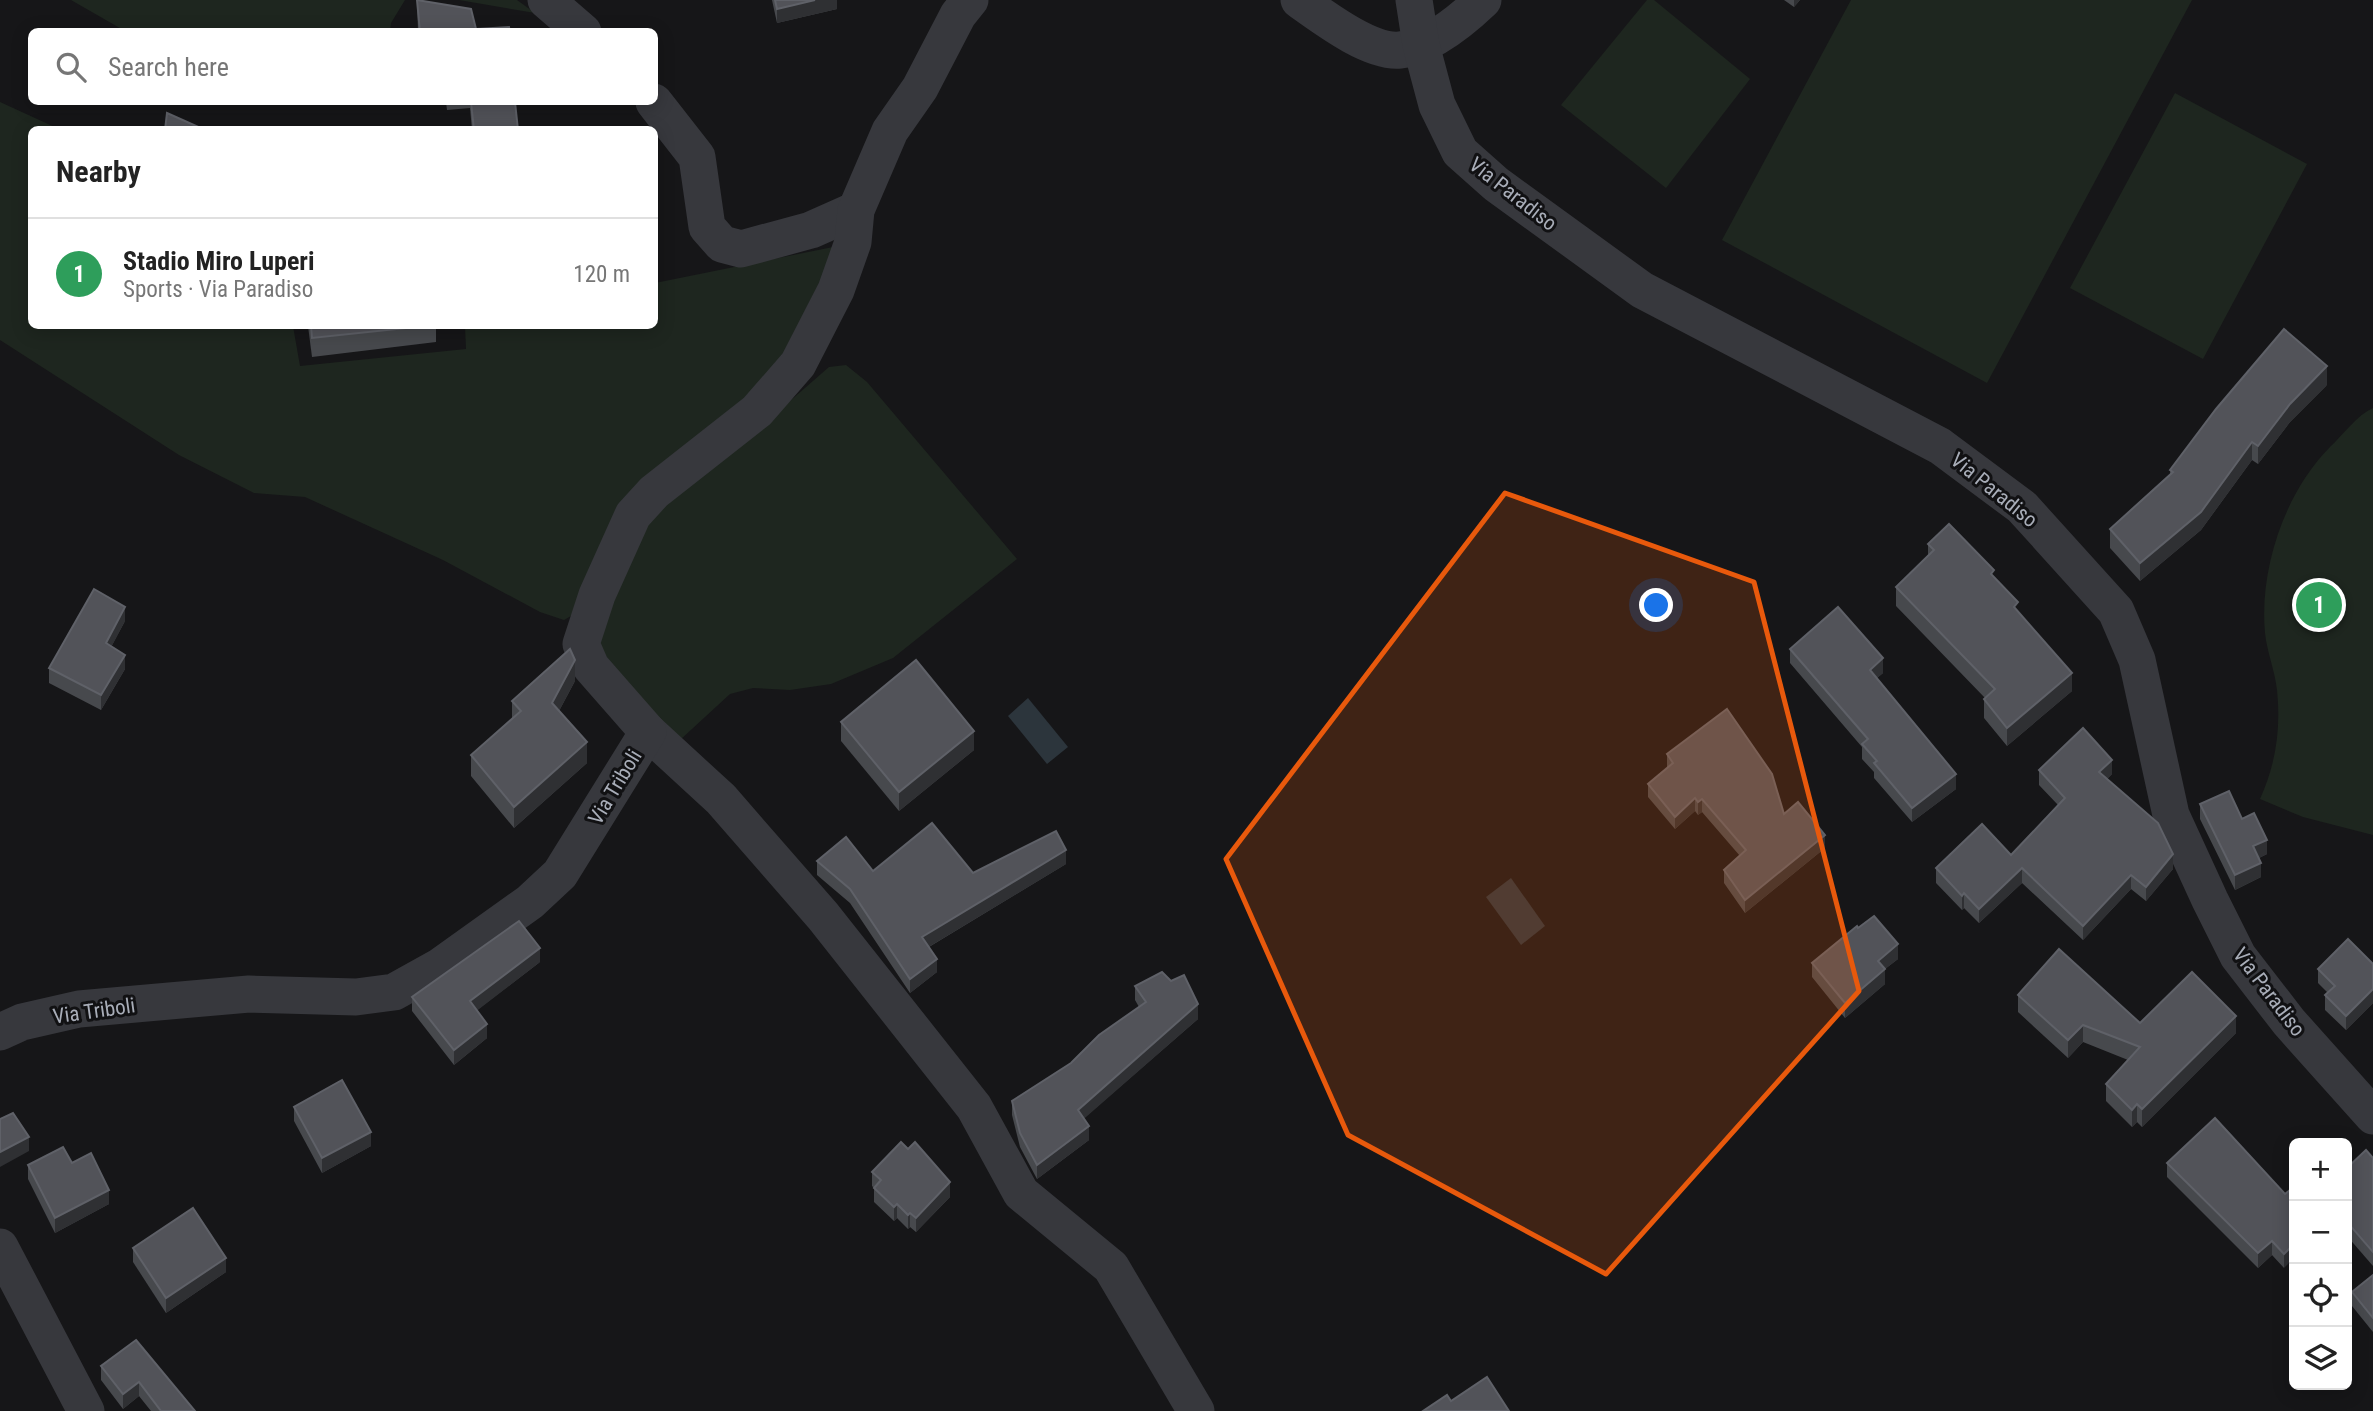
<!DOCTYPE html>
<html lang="en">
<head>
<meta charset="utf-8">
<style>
	:root { --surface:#fff; --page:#f6f6f6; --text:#222; --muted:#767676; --line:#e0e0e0; --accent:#80622a }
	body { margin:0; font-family:"Roboto Condensed",sans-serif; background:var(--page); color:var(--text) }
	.controls { position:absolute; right:21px; bottom:21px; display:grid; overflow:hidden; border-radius:10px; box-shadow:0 4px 18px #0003 }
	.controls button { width:63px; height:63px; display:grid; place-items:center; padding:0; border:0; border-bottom:2px solid var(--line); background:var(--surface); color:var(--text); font:35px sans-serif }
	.you { position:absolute; left:1657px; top:606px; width:24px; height:24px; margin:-18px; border:5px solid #fff; border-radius:50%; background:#1a73e8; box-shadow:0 0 0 10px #1a73e833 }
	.badge { display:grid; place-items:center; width:46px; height:46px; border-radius:50%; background:var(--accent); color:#fff; font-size:23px; font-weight:700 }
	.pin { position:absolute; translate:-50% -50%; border:4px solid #fff; box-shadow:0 2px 7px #0006 }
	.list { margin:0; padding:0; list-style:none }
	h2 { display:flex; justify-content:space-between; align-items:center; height:91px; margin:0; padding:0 28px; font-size:30px }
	h2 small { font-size:23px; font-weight:400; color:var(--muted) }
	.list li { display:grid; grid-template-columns:46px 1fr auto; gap:21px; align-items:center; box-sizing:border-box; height:112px; padding:0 28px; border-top:2px solid var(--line) }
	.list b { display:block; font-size:26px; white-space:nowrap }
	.list p { margin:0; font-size:23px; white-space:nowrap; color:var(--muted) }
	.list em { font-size:23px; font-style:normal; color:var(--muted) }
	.icon { flex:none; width:38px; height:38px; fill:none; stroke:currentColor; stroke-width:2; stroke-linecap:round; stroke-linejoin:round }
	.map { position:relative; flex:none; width:2373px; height:1411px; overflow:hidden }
	.search { position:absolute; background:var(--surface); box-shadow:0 4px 18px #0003; left:28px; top:28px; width:630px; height:77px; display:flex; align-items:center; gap:18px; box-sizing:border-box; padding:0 24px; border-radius:10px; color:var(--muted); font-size:26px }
	.panel { position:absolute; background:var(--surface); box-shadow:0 4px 18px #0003; left:28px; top:126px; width:630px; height:203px; border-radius:10px }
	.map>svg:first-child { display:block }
</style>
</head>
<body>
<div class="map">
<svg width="2373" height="1411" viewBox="0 0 2373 1411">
	<rect width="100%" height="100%" fill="#161618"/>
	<!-- green -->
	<g fill="#1e261f">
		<path d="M71,0H405L391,23L390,31H125Z"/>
		<path d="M459,0H517L535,13Z"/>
		<path d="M1647,0H1654L1750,79L1666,188L1561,105Z"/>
		<path d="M1851,0H2192L1987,383L1722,240Z"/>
		<path d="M2175,93L2307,164L2203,359L2070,288Z"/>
		<path d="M0,102L59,129L32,130V326H293L300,366L466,349L465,326H654L655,283L838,246L774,372L717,429L576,613L564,620L540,612L443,560L305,497L254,493L179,455L0,340Z"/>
		<path d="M846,365L867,382L1017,559L893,658L831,684L790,690L753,688L730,694L680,740L598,654L599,640L627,555L651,517L726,457L829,367Z"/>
		<path d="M2373,408V835L2303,817L2260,799C2276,764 2281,728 2277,690C2275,671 2267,652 2265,633C2259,569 2285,492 2330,447C2343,435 2357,415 2373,408Z"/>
	</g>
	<!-- water -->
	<g fill="#2c353c">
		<path d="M1028,698L1068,747L1047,764L1008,716Z"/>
		<path d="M1511,878L1545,926L1521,945L1486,897Z"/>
	</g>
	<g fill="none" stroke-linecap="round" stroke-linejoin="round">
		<!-- street -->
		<g stroke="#37383d" stroke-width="37">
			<path d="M546,0L583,32"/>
			<path d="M1299,0C1323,17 1370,53 1400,50C1430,47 1462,20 1483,0"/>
			<path d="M1414,0L1421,45L1437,105L1460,152L1496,184L1642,290L1940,446L2022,507L2116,611L2137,660L2171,815L2210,900L2238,956L2289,1022L2373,1116"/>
			<path d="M654,102L697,157L707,227L722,244L741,249L811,230L856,210"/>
			<path d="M648,732L721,799L823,916L974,1107L1021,1193L1111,1267L1196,1411"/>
			<path d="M0,1032L22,1022L79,1009L249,994L356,997L394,992L439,967L530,902L560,874L648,732L591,667L581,644L597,595L633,515L654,492L757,411L798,364L836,290L853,242L856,210L890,131L920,88L958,15L970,0"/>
			<path d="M0,1247L86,1411"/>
		</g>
	</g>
	<!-- wall -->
	<g fill="#47494d">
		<path d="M417,0L476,29L510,32H418Z"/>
		<path d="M772,0H837V9L777,23Z"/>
		<path d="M1784,0H1800L1794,7Z"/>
		<path d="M446,102H515L518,130H472L470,108L447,110Z"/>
		<path d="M308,326H436V342L312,357Z"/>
		<path d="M2327,385L2290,422L2258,464L2252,460L2201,530L2140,581L2110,548V529L2170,475V470Z"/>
		<path d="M1928,544L1994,577L2072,691L2007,746L1984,718V699L1985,698L1896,606V587L1928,555Z"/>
		<path d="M125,621L111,647L125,669L101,710L49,683V668Z"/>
		<path d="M1790,649L1883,673L1877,678L1956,789L1912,822L1874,778V772L1862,759V747L1790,663Z"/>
		<path d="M575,681L559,711L587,763L514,828L471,776V755L512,719V701Z"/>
		<path d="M841,722L974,750L899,811L841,741Z"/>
		<path d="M1667,754L1784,814L1825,848L1745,913L1724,883V870L1740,856L1702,812L1698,815L1695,811L1675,829L1648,797V784L1667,768Z"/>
		<path d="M2039,770L2112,774L2107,779L2173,869L2146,901L2131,889L2083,940L2022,883L1979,923L1964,908L1962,910L1936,883V868L2011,855L2058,805L2039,785Z"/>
		<path d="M2200,804L2242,819L2267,854L2259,858L2261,877L2235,890L2200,819Z"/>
		<path d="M817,861L873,871L973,873L1066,864L929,947L937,972L910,993L850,903L817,875Z"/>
		<path d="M1858,928L1898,959L1885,969V984L1845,1018L1812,977V963Z"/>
		<path d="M540,962L477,1010L487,1038L454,1065L412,1011V997Z"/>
		<path d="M2373,964V1003L2346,1030L2325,1010V995L2328,993L2318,983V969Z"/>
		<path d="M1135,986L1198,1019L1084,1118L1089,1140L1037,1179L1020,1147L1012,1115V1101L1071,1063L1139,1007L1135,1000Z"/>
		<path d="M2018,995L2140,1023L2236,1033L2142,1127L2137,1122L2132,1127L2106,1101V1084L2128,1060L2083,1042L2068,1058L2018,1012Z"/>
		<path d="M294,1107L371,1146L322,1173L294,1121Z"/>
		<path d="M2373,1158V1266L2347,1236V1168Z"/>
		<path d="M72,1163L109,1204L55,1233L28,1179V1165Z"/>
		<path d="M2167,1163L2285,1194L2284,1268L2272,1255L2258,1268L2167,1177Z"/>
		<path d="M872,1172L950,1197L916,1232L910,1227L908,1229L897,1218L894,1221L874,1202V1188L872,1186Z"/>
		<path d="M133,1248L226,1272L166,1313L133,1262Z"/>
		<path d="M2373,1275V1332L2352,1306V1292Z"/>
		<path d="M136,1340L195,1411H151L139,1396L123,1409L101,1380V1366Z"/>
	</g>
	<!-- shaded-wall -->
	<g fill="#2f3033">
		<path d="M815,0H837V9L777,23V9Z"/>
		<path d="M1794,0H1800L1794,7Z"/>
		<path d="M2327,366V385L2290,422L2258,464V446L2290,404Z"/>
		<path d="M2252,442V460L2201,530L2140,581V563Z"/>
		<path d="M125,607V621L106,657V643Z"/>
		<path d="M125,655V669L101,710V695Z"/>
		<path d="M1883,658V673L1870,684V670Z"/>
		<path d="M575,660V681L552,724V703Z"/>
		<path d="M2072,673V691L2007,746V728Z"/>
		<path d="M974,731V750L899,811V792Z"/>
		<path d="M587,742V763L514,828V807Z"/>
		<path d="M2112,760V774L2099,786V772Z"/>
		<path d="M1956,774V789L1912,822V808Z"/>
		<path d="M1695,798V811L1675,829V817Z"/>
		<path d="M1702,799V812L1698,815V802Z"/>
		<path d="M1825,835V848L1745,913V900Z"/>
		<path d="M2267,840V854L2253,861V846Z"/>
		<path d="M1066,850V864L922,951V937Z"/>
		<path d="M2173,854V869L2146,901V887Z"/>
		<path d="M2261,863V877L2235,890V875Z"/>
		<path d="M2022,868V883L1979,923V909Z"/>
		<path d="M2131,875V889L2083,940V926Z"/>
		<path d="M1964,893V908L1962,910V896Z"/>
		<path d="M1898,944V959L1885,969V984L1845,1018V1003L1878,961Z"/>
		<path d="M540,948V962L470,1016V1001Z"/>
		<path d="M937,959V972L910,993V979Z"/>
		<path d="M2373,989V1003L2346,1030V1016Z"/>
		<path d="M1198,1004V1019L1078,1124V1110Z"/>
		<path d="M2236,1016V1033L2142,1127V1109Z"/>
		<path d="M487,1024V1038L454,1065V1050Z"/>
		<path d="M2083,1025V1042L2068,1058V1040Z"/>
		<path d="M2137,1104V1122L2132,1127V1110Z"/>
		<path d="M1089,1126V1140L1037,1179V1165Z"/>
		<path d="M371,1132V1146L322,1173V1158Z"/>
		<path d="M29,1137V1151L0,1167V1152Z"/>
		<path d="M950,1182V1197L916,1232V1218Z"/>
		<path d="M109,1190V1204L55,1233V1218Z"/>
		<path d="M897,1204V1218L894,1221V1207Z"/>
		<path d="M910,1213V1227L908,1229V1215Z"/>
		<path d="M2272,1241V1255L2258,1268V1253Z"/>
		<path d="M2294,1244V1258L2284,1268V1254Z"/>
		<path d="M226,1258V1272L166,1313V1298Z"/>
		<path d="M139,1382V1396L123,1409V1394Z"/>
	</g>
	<!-- building -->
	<g fill="#525359" stroke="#5f6168" stroke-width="2">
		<path d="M417,0L471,9L476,29L509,27L510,32H420Z"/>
		<path d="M775,0H815L777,9Z"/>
		<path d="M471,102H515L518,130H474Z"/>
		<path d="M167,113L205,130H165Z"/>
		<path d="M311,326H425L312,338Z"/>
		<path d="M2284,329L2327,366L2290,404L2258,446L2252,442L2201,512L2140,563L2110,529L2173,472L2170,470L2216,409Z"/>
		<path d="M1949,524L1994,570L1991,574L2018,602L2014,607L2072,673L2007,728L1984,699L1995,689L1896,587L1934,550L1928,544Z"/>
		<path d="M94,589L125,607L106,643L125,655L101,695L49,668Z"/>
		<path d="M1838,607L1883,658L1870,670L1956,774L1912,808L1874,763L1877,761L1862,744L1868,739L1790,649Z"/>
		<path d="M570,649L575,660L552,703L587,742L514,807L471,755L521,711L512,701Z"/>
		<path d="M916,660L974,731L899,792L841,722Z"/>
		<path d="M1727,709L1772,774L1784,814L1798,802L1825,835L1745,900L1724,870L1746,850L1702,799L1698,802L1695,798L1675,817L1648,784L1673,763L1667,754Z"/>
		<path d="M2083,728L2112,760L2099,772L2158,823L2173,854L2146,887L2131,875L2083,926L2022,868L1979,909L1964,893L1962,896L1936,868L1982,824L2011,855L2065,798L2039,770Z"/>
		<path d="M2229,791L2242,819L2254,813L2267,840L2253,846L2261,863L2235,875L2200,804Z"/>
		<path d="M932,823L973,873L1056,831L1066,850L922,937L937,959L910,979L850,889L817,861L846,837L873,871Z"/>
		<path d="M1874,916L1898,944L1878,961L1885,969L1845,1003L1812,963L1857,926L1858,928Z"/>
		<path d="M519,921L540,948L470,1001L487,1024L454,1050L412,997Z"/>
		<path d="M2348,939L2373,964V989L2346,1016L2325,995L2335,986L2318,969Z"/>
		<path d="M2059,949L2140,1023L2192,972L2236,1016L2142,1109L2137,1104L2132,1110L2106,1084L2140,1047L2083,1025L2068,1040L2018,995Z"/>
		<path d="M1162,972L1171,981L1184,975L1198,1004L1078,1110L1089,1126L1037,1165L1020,1133L1012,1101L1071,1063L1099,1035L1146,1002L1135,986Z"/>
		<path d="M342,1080L371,1132L322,1158L294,1107Z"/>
		<path d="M13,1113L29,1137L0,1152V1119Z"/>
		<path d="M2215,1118L2285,1194L2290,1190L2294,1195V1244L2284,1254L2272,1241L2258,1253L2167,1163Z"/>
		<path d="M901,1142L908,1149L915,1142L950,1182L916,1218L910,1213L908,1215L897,1204L894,1207L874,1188L881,1180L872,1172Z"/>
		<path d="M63,1147L72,1163L91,1153L109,1190L55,1218L28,1165Z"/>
		<path d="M2366,1150L2373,1158V1252L2347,1222V1168Z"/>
		<path d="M193,1208L226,1258L166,1298L133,1248Z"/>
		<path d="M2373,1275V1318L2352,1292Z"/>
		<path d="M136,1340L195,1411H161L139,1382L123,1394L101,1366Z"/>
		<path d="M1487,1377L1509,1411H1423L1447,1395L1451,1401Z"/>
	</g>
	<!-- marked area -->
	<path fill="#e8590c" fill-opacity="0.2" stroke="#e8590c" stroke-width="5" stroke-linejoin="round" d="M1505,493L1754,582L1859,991L1606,1274L1348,1135L1226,859Z"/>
	<g text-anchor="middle" stroke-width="6" stroke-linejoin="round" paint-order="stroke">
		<!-- street labels -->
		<g font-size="21" fill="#a8adb8" stroke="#111113">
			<text transform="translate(1513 194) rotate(38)" y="7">Via Paradiso</text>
			<text transform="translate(1994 490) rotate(39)" y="7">Via Paradiso</text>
			<text transform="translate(615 787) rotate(-59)" y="7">Via Triboli</text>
			<text transform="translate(2269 992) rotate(53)" y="7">Via Paradiso</text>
			<text transform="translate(94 1011) rotate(-8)" y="7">Via Triboli</text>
		</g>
	</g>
</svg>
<div class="controls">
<button>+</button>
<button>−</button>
<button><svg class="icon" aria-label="locate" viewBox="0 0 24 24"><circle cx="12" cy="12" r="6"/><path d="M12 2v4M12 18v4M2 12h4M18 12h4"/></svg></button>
<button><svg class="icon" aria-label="layers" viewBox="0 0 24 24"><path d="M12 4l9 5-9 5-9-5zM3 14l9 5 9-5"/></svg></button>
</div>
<div class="you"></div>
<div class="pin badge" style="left:2319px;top:605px;background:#2e9e5b">1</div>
<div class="search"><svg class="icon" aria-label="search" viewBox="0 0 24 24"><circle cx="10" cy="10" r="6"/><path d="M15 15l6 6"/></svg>Search here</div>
<section class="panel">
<h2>Nearby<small></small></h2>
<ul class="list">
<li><span class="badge" style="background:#2e9e5b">1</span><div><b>Stadio Miro Luperi</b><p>Sports · Via Paradiso</p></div><em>120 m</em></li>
</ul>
</section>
</div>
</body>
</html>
